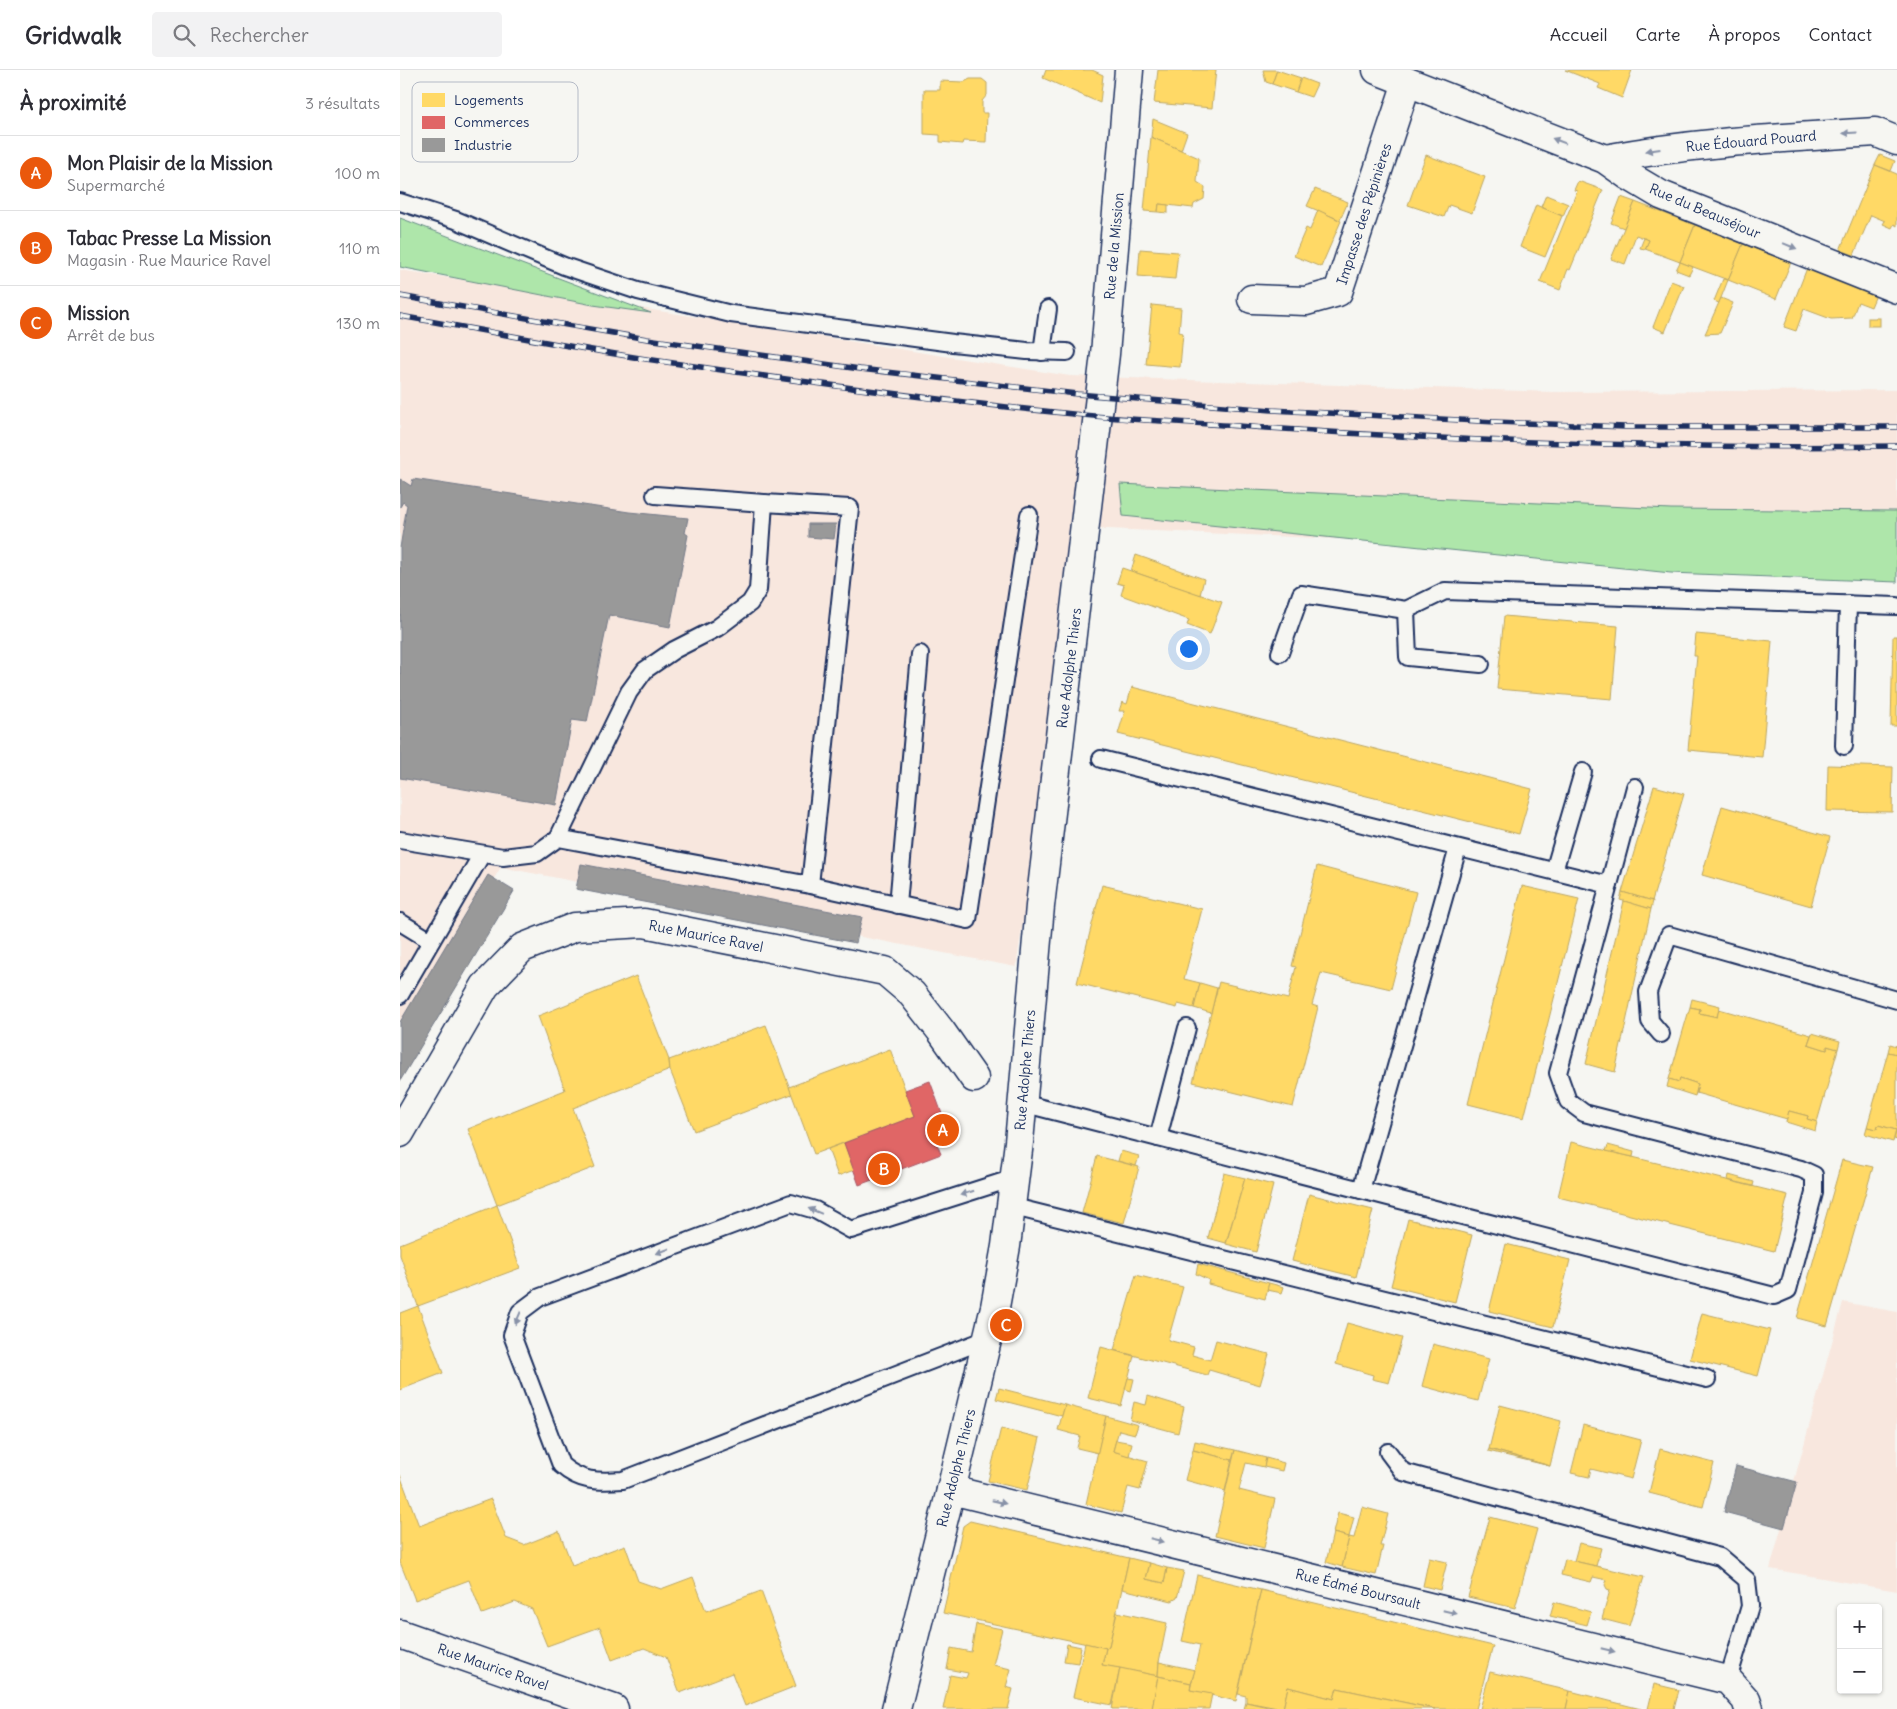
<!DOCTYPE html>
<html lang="fr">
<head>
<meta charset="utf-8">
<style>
	:root { --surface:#fff; --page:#f2f2f3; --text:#2b2b33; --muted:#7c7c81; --line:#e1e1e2; --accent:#ea580c }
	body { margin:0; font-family:Delius,sans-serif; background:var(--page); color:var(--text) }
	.controls { position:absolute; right:15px; bottom:15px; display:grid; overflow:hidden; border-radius:5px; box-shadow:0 1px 4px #0004 }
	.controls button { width:45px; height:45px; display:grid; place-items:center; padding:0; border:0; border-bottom:1px solid var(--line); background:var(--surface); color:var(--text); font:25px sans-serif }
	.you { position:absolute; left:788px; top:578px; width:18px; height:18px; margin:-12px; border:4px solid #fff; border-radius:50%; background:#1a73e8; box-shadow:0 0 0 8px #1a73e833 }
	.badge { display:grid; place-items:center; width:32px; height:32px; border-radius:50%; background:var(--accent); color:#fff; font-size:16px; font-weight:700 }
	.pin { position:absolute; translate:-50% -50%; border:2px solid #fff; box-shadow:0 1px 5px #0006 }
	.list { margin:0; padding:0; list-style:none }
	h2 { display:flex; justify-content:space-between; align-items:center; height:65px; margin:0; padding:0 20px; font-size:21px }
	h2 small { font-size:16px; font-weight:400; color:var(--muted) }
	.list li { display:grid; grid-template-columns:32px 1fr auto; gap:15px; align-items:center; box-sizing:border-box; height:75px; padding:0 20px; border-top:1px solid var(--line) }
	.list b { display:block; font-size:19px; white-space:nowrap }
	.list p { margin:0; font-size:16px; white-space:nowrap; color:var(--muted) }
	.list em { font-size:16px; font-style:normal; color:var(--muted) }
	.icon { flex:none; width:28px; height:28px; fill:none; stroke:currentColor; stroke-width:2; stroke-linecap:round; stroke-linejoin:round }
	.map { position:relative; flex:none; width:1497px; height:1639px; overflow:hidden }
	header { display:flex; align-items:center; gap:30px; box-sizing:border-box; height:70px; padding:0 25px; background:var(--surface); border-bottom:1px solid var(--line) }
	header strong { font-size:24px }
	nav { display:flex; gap:28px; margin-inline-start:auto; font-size:18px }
	.search { width:350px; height:45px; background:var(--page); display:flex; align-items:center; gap:12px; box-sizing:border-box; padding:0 18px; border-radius:5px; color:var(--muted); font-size:19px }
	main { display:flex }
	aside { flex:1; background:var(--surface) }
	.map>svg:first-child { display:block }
</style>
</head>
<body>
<header>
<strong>Gridwalk</strong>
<div class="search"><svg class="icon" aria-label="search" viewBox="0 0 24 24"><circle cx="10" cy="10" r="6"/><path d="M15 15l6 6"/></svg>Rechercher</div>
<nav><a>Accueil</a><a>Carte</a><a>À propos</a><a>Contact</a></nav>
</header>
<main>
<aside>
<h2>À proximité<small>3 résultats</small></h2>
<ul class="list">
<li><span class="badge">A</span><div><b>Mon Plaisir de la Mission</b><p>Supermarché</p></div><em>100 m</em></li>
<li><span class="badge">B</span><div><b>Tabac Presse La Mission</b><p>Magasin · Rue Maurice Ravel</p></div><em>110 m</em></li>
<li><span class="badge">C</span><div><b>Mission</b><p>Arrêt de bus</p></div><em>130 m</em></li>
</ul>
</aside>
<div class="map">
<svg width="1497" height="1639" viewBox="0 0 1497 1639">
	<rect width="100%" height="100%" fill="#f6f6f2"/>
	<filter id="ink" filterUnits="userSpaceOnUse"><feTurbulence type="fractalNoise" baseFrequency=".02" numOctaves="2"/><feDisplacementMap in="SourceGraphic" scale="10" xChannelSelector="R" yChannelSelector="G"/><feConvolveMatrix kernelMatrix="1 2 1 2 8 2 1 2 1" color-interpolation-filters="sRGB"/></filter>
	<g filter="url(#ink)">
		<!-- built -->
		<g fill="#f8e7de">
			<path d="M0,200L670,306L1153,322L1497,320V493L684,458L616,897L101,797L0,963Z"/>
			<path d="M1443,1232L1497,1242V1521L1370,1499Z"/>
		</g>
		<!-- green -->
		<g fill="#aee6aa" stroke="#648a84">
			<path d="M0,148L251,243L193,235L0,197Z"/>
			<path d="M720,414L1271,439L1497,441V512L1271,503L723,446Z"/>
		</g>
		<!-- homes -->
		<g fill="#ffd966" stroke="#bba664">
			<path d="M646,0H692L703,5L700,33L643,8Z"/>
			<path d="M758,0H816L812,38L754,33Z"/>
			<path d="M863,0H877L872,14L866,12Z"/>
			<path d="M877,0L901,8L896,22L872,14Z"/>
			<path d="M1165,0H1232L1222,28L1198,18L1200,14Z"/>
			<path d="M901,8L917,14L911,27L896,22Z"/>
			<path d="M570,9H582L587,13V25L582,31V43H587L586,72L563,71L562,74L540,72V65L524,64V20H540V11L564,12Z"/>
			<path d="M753,49L787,63L781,80L751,67Z"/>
			<path d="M751,67L799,88L797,112L805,117L804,129L794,134L793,138L759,134L758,142L744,141Z"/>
			<path d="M1026,85L1085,107L1072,143L1049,135L1044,147L1008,135Z"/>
			<path d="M1480,85L1495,91L1491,101L1475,95Z"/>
			<path d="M1475,95L1497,104V156L1494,154L1492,158L1483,154L1485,151L1471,145L1454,185L1440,180Z"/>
			<path d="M1178,111L1203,120L1170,200L1168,199L1160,220L1140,212L1177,121L1174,120Z"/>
			<path d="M915,119L948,132L940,150L907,136Z"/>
			<path d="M1146,125L1168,134L1163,146L1141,137Z"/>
			<path d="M1221,127L1235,132L1224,158L1211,153Z"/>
			<path d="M1235,132L1295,155L1280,192L1245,179L1249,170L1236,165L1225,194L1211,189Z"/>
			<path d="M759,134L768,135V143L758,142Z"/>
			<path d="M1136,135L1162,146L1145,187L1120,177Z"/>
			<path d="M918,140L941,151L921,197L894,186L906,158L910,160Z"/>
			<path d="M1295,155L1343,174L1328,210L1280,192Z"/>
			<path d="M1244,168L1249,170L1245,179L1240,178Z"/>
			<path d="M1343,174L1391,192L1376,229L1328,210Z"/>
			<path d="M740,179L778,182L775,209L738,206Z"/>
			<path d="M1280,192L1293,197L1289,205L1276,200Z"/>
			<path d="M1407,198L1476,225L1471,237L1458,232L1452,248L1431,249L1404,239L1396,261L1384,257Z"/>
			<path d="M1323,209L1328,210L1319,233L1314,231Z"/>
			<path d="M1271,211L1284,216L1265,262L1253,257Z"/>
			<path d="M1321,228L1333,233L1320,263L1305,264Z"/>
			<path d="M752,235L781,238L779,262L783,263L780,297L746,294Z"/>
			<rect x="1468" y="248" width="12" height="8"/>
			<path d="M736,485L804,509L800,525L731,501Z"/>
			<path d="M722,498L822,532L810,564L787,555L789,550L721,525L724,515L717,513Z"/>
			<path d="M1104,546L1218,556L1212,629L1097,619Z"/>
			<path d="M1296,564L1372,571L1362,687L1288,680L1297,586H1294Z"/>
			<path d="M1493,566H1497V656H1491Z"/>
			<path d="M732,617L1132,719L1119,764L718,664L725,641H719L722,632L727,634Z"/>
			<path d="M1428,695L1493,697L1492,742L1427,741Z"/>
			<path d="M1254,716L1284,724L1252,831L1222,822Z"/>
			<path d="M1322,736L1430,767L1411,836L1302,805Z"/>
			<path d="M917,796L1016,822L991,919L921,903L912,935L918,937L893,1037L793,1012L819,912L888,929L896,897L892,896Z"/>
			<path d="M702,815L802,839L784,909L800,913L794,938L778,934L777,938L677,913Z"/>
			<path d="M1122,816L1179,829L1124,1048L1068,1034Z"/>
			<path d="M1222,822L1253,831L1251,839L1220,830Z"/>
			<path d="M1224,831L1251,839L1215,1002L1186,994Z"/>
			<path d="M236,906L269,990L270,1000L173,1038L195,1097L97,1135L68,1059L165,1020L138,946Z"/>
			<path d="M800,913L817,918L811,943L794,938Z"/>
			<path d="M1292,929L1320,936L1317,947L1299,943L1300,939L1290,937Z"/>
			<path d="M1290,937L1300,939L1299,943L1317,947L1319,939L1411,965L1408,974L1427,980V976L1438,979L1417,1052L1407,1049L1408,1046L1389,1041L1387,1049L1296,1023L1298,1014L1280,1008L1279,1012L1269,1009Z"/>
			<path d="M366,955L392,1024L294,1061L270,1000L269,990Z"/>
			<path d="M1412,963L1440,971L1438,979L1427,976V980L1408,974Z"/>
			<path d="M1490,974L1497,976V984L1488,982Z"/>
			<path d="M490,979L515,1046L414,1084L389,1017Z"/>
			<path d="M1488,982L1497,984V1070L1494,1069L1496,1060L1478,1055L1477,1059L1467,1057Z"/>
			<path d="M1280,1008L1298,1014L1295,1026L1267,1017L1269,1009L1279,1012Z"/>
			<path d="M1389,1041L1408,1046L1407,1049L1417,1052L1415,1061L1386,1052Z"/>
			<path d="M1478,1055L1496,1060L1493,1072L1465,1064L1467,1057L1477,1059Z"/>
			<path d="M1171,1072L1388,1125L1374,1181L1158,1127Z"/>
			<path d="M444,1073L454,1100L438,1106L428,1079Z"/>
			<path d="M1208,1075L1234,1082L1233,1087L1206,1081Z"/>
			<path d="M721,1081L739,1086L736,1096L718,1091Z"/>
			<path d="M697,1086L739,1097L724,1153L682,1143Z"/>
			<path d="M1442,1090L1473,1097L1427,1256L1397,1248Z"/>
			<path d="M824,1103L845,1108L826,1173L808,1168Z"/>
			<path d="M1329,1105L1354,1112L1353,1116L1328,1110Z"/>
			<path d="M845,1108L873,1115L856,1182L826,1174Z"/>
			<path d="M909,1124L973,1140L956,1207L892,1191Z"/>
			<path d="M97,1135L120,1198L18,1236L0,1185V1174Z"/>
			<path d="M1008,1149L1072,1165L1055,1232L991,1216Z"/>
			<path d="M1106,1174L1170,1190L1153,1257L1089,1241Z"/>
			<path d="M798,1194L869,1213L865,1229L808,1214L809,1210L796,1204Z"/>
			<path d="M736,1205L783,1217L768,1270L794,1277L792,1285L810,1290L816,1270L869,1284L860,1315L809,1300L807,1305L714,1280Z"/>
			<path d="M869,1213L884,1217L882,1223L867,1220Z"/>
			<path d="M18,1236L43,1303L0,1320V1243Z"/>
			<path d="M1302,1243L1370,1260L1358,1306L1290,1289Z"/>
			<path d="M947,1253L1002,1268L989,1313L972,1309L973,1305L936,1294Z"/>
			<path d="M1033,1274L1089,1289L1078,1331L1022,1316Z"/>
			<path d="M701,1277L734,1286L721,1336L688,1328Z"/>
			<path d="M728,1308L734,1309L731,1321L725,1319Z"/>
			<path d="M599,1318L665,1335L662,1346L596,1329Z"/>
			<path d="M748,1326L784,1337L778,1363L730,1350L734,1332L746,1335Z"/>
			<path d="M665,1335L706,1346L698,1383L677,1378L680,1366L658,1360Z"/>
			<path d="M1100,1335L1161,1351L1150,1396L1089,1379Z"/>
			<path d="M706,1346L738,1355L735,1364L719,1360L713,1381L748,1391L740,1420L728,1417L721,1443L686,1434Z"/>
			<path d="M1183,1355L1241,1370L1231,1409L1191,1399L1189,1407L1171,1403Z"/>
			<path d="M601,1358L640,1368L627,1420L588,1411Z"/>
			<path d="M716,1370L732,1373L729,1386L713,1381Z"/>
			<path d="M795,1371L835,1380L832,1390L793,1380Z"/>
			<path d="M1089,1379L1150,1396L1088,1381Z"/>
			<path d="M1260,1379L1314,1393L1303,1437L1249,1423Z"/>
			<path d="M793,1380L832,1390L825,1421L785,1410Z"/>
			<path d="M835,1380L866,1388L864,1397L846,1393L839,1420L875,1429L864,1478L815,1466Z"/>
			<path d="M866,1388L884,1393L882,1401L864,1397Z"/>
			<path d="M0,1405L19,1456L91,1429L106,1468L124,1475L159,1461L172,1495L225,1475L238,1511L261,1519L293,1507L306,1541L361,1521L396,1616L345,1636L332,1603L280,1623L266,1587L244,1578L212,1590L200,1557L147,1576L132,1539L115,1532L82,1544L69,1510L15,1530L0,1492Z"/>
			<path d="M962,1437L988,1444L980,1476H983L976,1505L942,1497L949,1467L954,1468Z"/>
			<path d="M938,1443L954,1447L949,1467L933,1463Z"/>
			<path d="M1090,1447L1137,1459L1115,1538L1068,1527Z"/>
			<path d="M570,1451L729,1488L709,1576L706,1578L543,1543L563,1456Z"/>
			<path d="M933,1463L949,1467L942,1497L926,1492Z"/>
			<path d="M1179,1473L1201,1478L1196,1496L1174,1491Z"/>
			<path d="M729,1488L750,1493L746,1509L764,1513L767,1498L784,1501L777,1528L772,1531L722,1519Z"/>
			<path d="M1029,1488L1047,1492L1040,1520L1023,1516Z"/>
			<path d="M1165,1489L1244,1507L1229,1556L1202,1549L1210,1520L1207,1519L1205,1515L1207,1510L1193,1507L1191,1512L1161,1505Z"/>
			<path d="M750,1493L767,1498L764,1513L746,1509Z"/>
			<path d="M797,1505L861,1520L836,1631L790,1620L800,1575L782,1571Z"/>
			<path d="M861,1520L1093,1576L1076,1639H1035L937,1618L934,1629L888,1617L883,1639L846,1632V1626L838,1624Z"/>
			<path d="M1154,1532L1191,1542L1187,1555L1150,1546Z"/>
			<path d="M717,1542L767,1553L759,1592L758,1606L702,1595L706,1578L709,1576Z"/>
			<path d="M576,1554L602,1559L593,1595L611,1599L606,1617L613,1619L608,1639H543L550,1605L566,1608L568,1603L547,1599L551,1578L571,1582Z"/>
			<path d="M685,1573L706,1578L702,1595L720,1598L712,1635L673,1627Z"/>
			<path d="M667,1574L681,1577L678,1593L664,1591Z"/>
			<path d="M759,1592L795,1600L791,1613L758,1606Z"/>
			<path d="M720,1598L758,1606L752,1639H712Z"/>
			<path d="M1090,1602L1170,1621L1166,1639H1080Z"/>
			<path d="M758,1606L791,1613L790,1620L812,1624L809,1639H752Z"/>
			<path d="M1254,1614L1279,1620L1274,1639H1248Z"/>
			<path d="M888,1617L934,1629L937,1618L1035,1639H883Z"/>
			<path d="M1170,1621L1241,1639H1166Z"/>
			<path d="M846,1632L877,1639H844Z"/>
		</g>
		<!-- shops -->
		<path fill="#e06666" stroke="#a55664" d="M530,1011L549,1063L535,1069L541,1084L459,1115L444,1073L515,1046L505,1020Z"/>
		<!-- industry -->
		<g fill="#999" stroke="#737987">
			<path d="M0,409L11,416L13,409L229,442L288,448L285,463L288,465L270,557L209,545L187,652L172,650L156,735L0,708V478L7,435L3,432L0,437Z"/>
			<path d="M408,454H436L434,469L408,467Z"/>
			<path d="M181,794L462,847L456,873L176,819Z"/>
			<path d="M88,805L114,821L0,1011V952Z"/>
			<path d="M1336,1396L1397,1412L1384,1458L1324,1442Z"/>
		</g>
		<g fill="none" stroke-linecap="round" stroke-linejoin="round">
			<defs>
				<g id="lane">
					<path d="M0,132L56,150L164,196L238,221L331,244L553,273L627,281L667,282"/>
					<path d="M642,282L648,239"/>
					<path d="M1006,540L1008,587L1081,594"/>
					<path d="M880,583L901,524L1006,540L1045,521L1497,536"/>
					<path d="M1444,676L1448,534"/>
					<path d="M158,768L410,815L450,438L364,433"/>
					<path d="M0,770L103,787L137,783L158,768L229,622L245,600L274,580L317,558L350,533L358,520L364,433L255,425"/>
					<path d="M1154,801L1183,702"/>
					<path d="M410,815L568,850L629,445"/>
					<path d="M1209,815L1235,717"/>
					<path d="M498,835L520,584"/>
					<path d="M0,852L31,871"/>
					<path d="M0,925L82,784"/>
					<path d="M1261,964L1250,951L1248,922L1269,865L1497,930"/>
					<path d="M622,1033L1374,1226L1388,1220L1414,1123V1105L1401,1099L1184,1043L1168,1031L1158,1003L1209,815L701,689"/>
					<path d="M758,1068L787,958"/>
					<path d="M961,1120L1058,778"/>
					<path d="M610,1136L1307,1309"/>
					<path d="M587,1269L223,1410C198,1412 180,1412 161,1395L112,1265L120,1242L140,1227L391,1133L415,1140L451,1160L614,1108"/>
					<path d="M988,1382L1003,1402L1320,1487L1347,1510L1350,1536L1328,1610"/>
				</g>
				<g id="street">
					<path d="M977,0L1205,89L1229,106L1261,125L1497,219"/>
					<path d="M1205,89C1294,72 1384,68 1475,62L1497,71"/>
					<path d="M852,229L906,231L938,222L1007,12"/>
					<path d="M0,1063L85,916L122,878L175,857L244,853L485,901L512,924L541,961L574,1008"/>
					<path d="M551,1420L1328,1610L1346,1630L1349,1639"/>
					<path d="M0,1564L214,1639"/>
					<path d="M496,1639L551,1420L595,1237L606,1176L619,1072L640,836L705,284L729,0"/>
				</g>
			</defs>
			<!-- lane casing -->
			<use href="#lane" stroke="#1b2f5e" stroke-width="20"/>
			<!-- street casing -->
			<use href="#street" stroke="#1b2f5e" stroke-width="31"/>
			<!-- lane -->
			<use href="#lane" stroke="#f6f6f2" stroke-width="16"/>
			<!-- street -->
			<use href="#street" stroke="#f6f6f2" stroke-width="28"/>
			<defs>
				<g id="rail">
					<path d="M0,226L247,269L460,299L677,324L872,340L1096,352L1225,357H1497"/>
					<path d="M0,246C82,260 164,276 246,289C388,310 531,330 673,344C729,350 784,352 839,356C1058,372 1278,379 1497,376"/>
				</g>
			</defs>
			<!-- rail casing -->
			<use href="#rail" stroke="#1b2f5e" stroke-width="5.5"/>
			<!-- rail -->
			<use href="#rail" stroke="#f6f6f2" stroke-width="4" stroke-dasharray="11" stroke-linecap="butt"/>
		</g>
		<!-- one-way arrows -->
		<defs><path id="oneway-solid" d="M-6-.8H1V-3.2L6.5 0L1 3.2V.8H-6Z" transform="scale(1.25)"/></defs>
		<g fill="#8892a8">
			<use href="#oneway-solid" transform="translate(1450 63) rotate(176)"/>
			<use href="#oneway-solid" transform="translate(1159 71) rotate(-159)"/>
			<use href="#oneway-solid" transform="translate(1253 80) rotate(172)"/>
			<use href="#oneway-solid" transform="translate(1390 176) rotate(22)"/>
			<use href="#oneway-solid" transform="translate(567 1123) rotate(162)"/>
			<use href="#oneway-solid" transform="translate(415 1141) rotate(-158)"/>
			<use href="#oneway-solid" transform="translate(263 1181) rotate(159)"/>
			<use href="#oneway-solid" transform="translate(118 1248) rotate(113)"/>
			<use href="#oneway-solid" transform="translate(599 1432) rotate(14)"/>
			<use href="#oneway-solid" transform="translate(757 1470) rotate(14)"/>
			<use href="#oneway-solid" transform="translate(1050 1542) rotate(14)"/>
			<use href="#oneway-solid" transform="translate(1208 1580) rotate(14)"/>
		</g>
	</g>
	<g text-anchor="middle" stroke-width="5" stroke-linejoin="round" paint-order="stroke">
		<!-- street labels -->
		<g font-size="14" fill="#1b2f5e" stroke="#f6f6f2">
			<text transform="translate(1351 71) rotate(-5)" y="5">Rue Édouard Pouard</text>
			<text transform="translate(1305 141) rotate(23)" y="5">Rue du Beauséjour</text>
			<text transform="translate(964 144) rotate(-72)" y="5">Impasse des Pépinières</text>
			<text transform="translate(714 176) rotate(-85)" y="5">Rue de la Mission</text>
			<text transform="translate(669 598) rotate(-83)" y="5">Rue Adolphe Thiers</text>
			<text transform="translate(306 866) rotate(11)" y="5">Rue Maurice Ravel</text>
			<text transform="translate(625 1000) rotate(-85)" y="5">Rue Adolphe Thiers</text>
			<text transform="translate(556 1398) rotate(-76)" y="5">Rue Adolphe Thiers</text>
			<text transform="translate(958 1519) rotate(14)" y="5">Rue Édmé Boursault</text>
			<text transform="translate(93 1597) rotate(19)" y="5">Rue Maurice Ravel</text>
		</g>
	</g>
	<!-- legend -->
	<rect x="12" y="12" width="166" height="80" rx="8" fill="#f6f6f2" stroke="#b4bac6" stroke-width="1"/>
	<rect x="22" y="23" width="23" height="14" fill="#ffd966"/>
	<rect x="22" y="46" width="23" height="13" fill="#e06666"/>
	<rect x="22" y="68" width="23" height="14" fill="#999"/>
	<g font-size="14" fill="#1b2f5e">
		<text x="54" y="35">Logements</text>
		<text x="54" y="57">Commerces</text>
		<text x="54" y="80">Industrie</text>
	</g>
</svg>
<div class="controls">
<button>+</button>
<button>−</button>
</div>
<div class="you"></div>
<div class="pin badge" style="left:543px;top:1060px">A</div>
<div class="pin badge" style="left:484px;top:1099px">B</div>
<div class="pin badge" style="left:606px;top:1255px">C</div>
</div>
</main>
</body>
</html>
